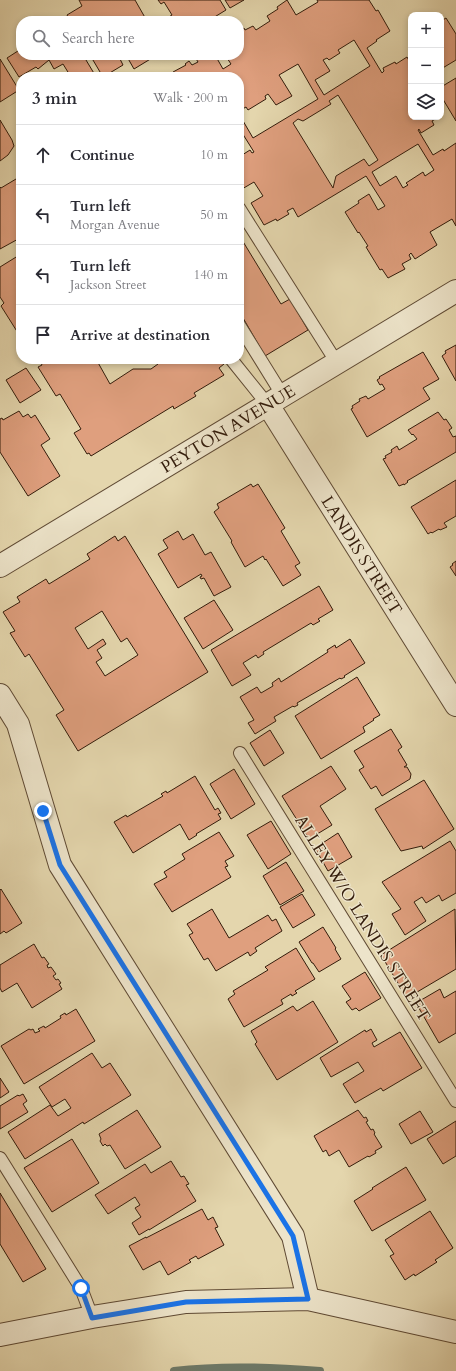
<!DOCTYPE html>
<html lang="en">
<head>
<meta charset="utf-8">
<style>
	:root { --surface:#fff; --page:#f7f7f7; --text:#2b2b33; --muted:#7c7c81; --line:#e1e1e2 }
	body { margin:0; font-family:Cardo,serif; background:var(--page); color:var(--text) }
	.controls { position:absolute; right:12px; top:12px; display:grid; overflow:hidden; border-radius:8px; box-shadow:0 2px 6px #0003 }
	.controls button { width:36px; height:36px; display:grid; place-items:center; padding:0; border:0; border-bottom:1px solid var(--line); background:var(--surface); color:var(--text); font:20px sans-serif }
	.stop { position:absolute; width:12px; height:12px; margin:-9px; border:3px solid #1a73e8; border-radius:50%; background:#fff }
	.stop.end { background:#1a73e8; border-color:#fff; box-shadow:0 1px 4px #0008 }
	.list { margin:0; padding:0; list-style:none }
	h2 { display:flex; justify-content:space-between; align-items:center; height:52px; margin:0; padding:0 16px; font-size:17px }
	h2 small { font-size:13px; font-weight:400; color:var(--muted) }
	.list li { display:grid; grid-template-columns:26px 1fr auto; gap:12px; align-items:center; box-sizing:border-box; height:60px; padding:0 16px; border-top:1px solid var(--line) }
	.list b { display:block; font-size:15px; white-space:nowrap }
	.list p { margin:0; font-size:13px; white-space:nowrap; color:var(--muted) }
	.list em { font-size:13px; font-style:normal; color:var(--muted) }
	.icon { flex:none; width:22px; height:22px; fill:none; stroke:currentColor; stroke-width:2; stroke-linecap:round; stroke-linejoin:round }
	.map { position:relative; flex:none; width:456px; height:1371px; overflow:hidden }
	.search { position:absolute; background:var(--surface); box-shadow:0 2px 6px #0003; left:16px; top:16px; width:228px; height:44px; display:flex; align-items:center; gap:10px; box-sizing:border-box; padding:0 14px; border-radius:16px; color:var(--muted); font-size:15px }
	.panel { position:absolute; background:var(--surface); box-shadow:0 2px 6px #0003; left:16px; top:72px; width:228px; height:292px; border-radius:16px }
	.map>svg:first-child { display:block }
</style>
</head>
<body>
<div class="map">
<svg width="456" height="1371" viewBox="0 0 456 1371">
	<rect width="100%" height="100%" fill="#e4d6ad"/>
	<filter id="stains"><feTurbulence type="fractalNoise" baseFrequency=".005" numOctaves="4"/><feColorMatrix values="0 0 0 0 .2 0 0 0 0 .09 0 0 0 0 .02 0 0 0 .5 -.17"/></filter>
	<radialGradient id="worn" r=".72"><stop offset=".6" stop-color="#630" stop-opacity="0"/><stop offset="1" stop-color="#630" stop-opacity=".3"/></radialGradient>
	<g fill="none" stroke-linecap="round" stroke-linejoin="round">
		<!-- stream -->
		<path stroke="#6e7a69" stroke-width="8" d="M174,1371C223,1365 272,1367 320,1371"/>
	</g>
	<!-- building -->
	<g fill="#df9f7e" stroke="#331c0b" fill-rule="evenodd">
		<path d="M79,0H135L147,21H70L67,15L82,6Z"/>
		<path d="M158,0H220L226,10L208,21H162L172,15L164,2L161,4Z"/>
		<path d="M225,0H244L230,8Z"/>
		<path d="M287,0L296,15L318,2L317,0H369L376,11L378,10L390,31L376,40L377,41L367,48L382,73L384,71L383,68L395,62L396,64L407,57L411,64V85L409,86L411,90V117H439L432,121L434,125L421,133L419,129L418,130L433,155L443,149L444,151L456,143V226L452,219L430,232L437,245L415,259L411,253L409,255L411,259L402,264L405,269L388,278L382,269L380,270L366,247L368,246L359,232L358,233L345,212L359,203L358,201L369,194L378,210L385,206L366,176L298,217L293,208L287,211L289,214L277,221L276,219L264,225L251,203L263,196L254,182L242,189L239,184V157L250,150L252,153L254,152L239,128V114L253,138L318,99L298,64L279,75L292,96L276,105L268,94L265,96L266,99L248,110L246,107L239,111V77H176L173,72L186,65L185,64L189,61L192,65L198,62L195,57L199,55H215L223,69L231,64L227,58L232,55H239V50L241,49L239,47V31L244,28L245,30L253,26L256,30L270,21L267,16L278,9L277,7ZM354,40L370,66L324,95L315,80L330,71L323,60L327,58L329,60L340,53L338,50ZM338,95L378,160L369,166L364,159L336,176L333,188L293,123L298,119L303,121L331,104L329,101ZM418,144L434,170L425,176L423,172L406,183L408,185L403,188L396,176L380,186L372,172Z"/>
		<path d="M446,18L456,34V60L441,69V21Z"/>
		<path d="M21,49V55H83L95,75L92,77H71L63,64L54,69L49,60L38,69L36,67L19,77L7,58Z"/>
		<path d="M90,55H118L123,65L103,77Z"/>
		<path d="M124,55H157L134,69L126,55L125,56Z"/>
		<path d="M0,59L19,90L0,102Z"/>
		<path d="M456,78V121L441,96V87Z"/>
		<path d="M0,120L12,140L14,146L8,155L0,161Z"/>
		<path d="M21,176L20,238L0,249V187L1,188Z"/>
		<path d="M239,235L281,304L290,299L308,330L265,356L239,311Z"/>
		<path d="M21,254V331L18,333L1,306L4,303L0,297V267Z"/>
		<path d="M456,345V381L442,356L446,353L445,351Z"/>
		<path d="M423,352L439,379L423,388L430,399L367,437L351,409L353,408L352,406L360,401L359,399L366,396L368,399L385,389L382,384L380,385L377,380L380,378L379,377Z"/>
		<path d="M39,359H96L110,384L133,369H151L158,364L155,359H221L224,364L219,368L224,375L194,393L196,396L174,409L173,406L91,456L89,453L87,454L74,433L81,429L60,394L56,396L38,367L42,365Z"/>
		<path d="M26,368L41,390L20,403L6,380Z"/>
		<path d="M19,411L23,417L28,414L31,418L35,415L50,439L41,445L60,476L28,496L0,452V419L2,418L3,420Z"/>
		<path d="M438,412L444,420L446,419L452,428L449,430L453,437L456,436V452L407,481L408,482L404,485V484L399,486L383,459L386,458L385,456L392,452L391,450L397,446L399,450L417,439L413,434L412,435L408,430Z"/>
		<path d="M456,480V516L444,523L447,527L440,530L439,529L432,533L431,532L428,534L411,507Z"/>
		<path d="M251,484L253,487L258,484L285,528L281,531L300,563L295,566L301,575L283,586L266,559L265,560L263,556L245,567L231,542L232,541L214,512L219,508L217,504Z"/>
		<path d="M178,531L183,540L193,534L205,555L211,552L231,587L214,596L204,578L201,579L200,577L202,576L201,574L178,588L158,554L168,548L163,540Z"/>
		<path d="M115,536L118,541L125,536L208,672L78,751L56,715L64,710L29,654L25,657L10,633L15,631L3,612L20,602L17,597L46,579L49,584L90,559L87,554ZM102,611L121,642L127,638L138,655L105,676L96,662L102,658L97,650L106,644L103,639L88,649L75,628Z"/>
		<path d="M456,561V576L450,567L453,565L452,564Z"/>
		<path d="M319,586L333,610L318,619L320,621L313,625L311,623L263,652L264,654L258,658L256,655L243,663L251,675L232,686L211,650Z"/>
		<path d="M214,600L233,630L203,649L184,618Z"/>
		<path d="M350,639L365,663L344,676L345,677L341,679L340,678L297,703L298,705L294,707L293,706L274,717L276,721L255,734L248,723L254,720L240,697L257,687L261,693L273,686L272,683L279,678L281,682L328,652L327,650L335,645L336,648Z"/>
		<path d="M357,677L380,715L373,719L374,720L363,727L365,732L321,759L295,716Z"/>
		<path d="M391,729L402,747L398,750L407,765L404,767H407L411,774L410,779L382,796L376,786L371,789L359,770L364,767L354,751Z"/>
		<path d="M270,730L284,753L264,766L250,743Z"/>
		<path d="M331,766L346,789L320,806L332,825L309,839L282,796Z"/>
		<path d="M234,769L255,804L231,819L210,784Z"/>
		<path d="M195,776L215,810L218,808L221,813L218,814L221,819L196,834L197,835L189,840L180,824L133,853L114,822L126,815L127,817L163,796L161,794L166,791L167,793Z"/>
		<path d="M424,780L454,829L423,849L422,846L401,851L375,809Z"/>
		<path d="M271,821L291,854L268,869L247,835Z"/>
		<path d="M219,832L234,856L225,861L228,866L225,867L231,877L172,912L154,884L167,877L164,872L185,859L182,854Z"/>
		<path d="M338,833L352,857L328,871L315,848Z"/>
		<path d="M450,841L456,851V893L442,901L439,895L426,903L422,897L414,902L426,921L405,935L392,914L401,909L382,882Z"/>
		<path d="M286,862L304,891L280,905L263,876Z"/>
		<path d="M1,889L22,923L6,933L4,931L0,934V890Z"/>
		<path d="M302,894L315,915L293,928L280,907Z"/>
		<path d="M212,909L229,938L268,915L272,921L276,919L282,931L255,948L257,951L250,956L248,952L216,971L208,958L204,960L189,935L193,933L187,924Z"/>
		<path d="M455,909L456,969L407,998L381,955Z"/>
		<path d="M323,927L336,948L335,949L341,959L319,972L313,963H312L299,942Z"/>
		<path d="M34,944L42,958L44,957L49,964L47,965L48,968L51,967L56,974L53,976L56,980L58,979L61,983L59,984L62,989L32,1008L17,983L2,992L0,988V965Z"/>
		<path d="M296,948L315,979L295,991L297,993L292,996L291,994L281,1000L283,1004L244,1027L228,999L235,994L233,991L268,970L265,967Z"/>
		<path d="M365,972L381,998L359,1011L356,1008L352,1010L346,1002L351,999L342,986Z"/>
		<path d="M440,989L444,998L456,991V1033L439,1043L416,1003Z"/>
		<path d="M313,1001L338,1042L277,1080L255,1044L257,1042L251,1031L293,1006L297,1011Z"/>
		<path d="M76,1009L95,1041L24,1084L1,1046L29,1029L31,1030L33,1029L35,1033L40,1031L38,1029L44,1026L45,1028L61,1018L60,1016L65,1013L66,1015Z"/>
		<path d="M371,1029L377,1040L372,1043L374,1047L400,1032L422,1068L383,1091L381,1088L355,1103L343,1084L364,1071L358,1062L331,1077L320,1058L365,1030L366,1032Z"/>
		<path d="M92,1053L102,1068L110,1063L131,1095L84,1124L83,1122L25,1159L8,1132L50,1105L58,1116L71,1108L65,1099L52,1107L39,1087Z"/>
		<path d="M0,1078L9,1092L0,1098Z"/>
		<path d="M23,1094L27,1101L23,1104L28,1112L0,1129V1106L18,1095L19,1096Z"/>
		<path d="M137,1110L161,1147L125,1169L110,1145L107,1146L105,1144L103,1146L100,1141L101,1139L99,1134Z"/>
		<path d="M358,1110L364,1118L366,1117L368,1121L366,1122L371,1130L373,1129L375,1133L374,1134L382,1147L375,1151L376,1153L369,1157L368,1156L349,1167L339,1150L329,1156L326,1150L323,1152L314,1136Z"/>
		<path d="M420,1111L433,1132L411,1144L399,1124Z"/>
		<path d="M456,1121V1156L443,1164L427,1139Z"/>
		<path d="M72,1139L99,1183L52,1212L24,1168Z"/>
		<path d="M171,1161L181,1177L184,1176L189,1184L186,1185L196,1201L149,1230V1229L139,1235L132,1223L141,1217L135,1208L140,1205L135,1197L108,1214L95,1195L145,1164L151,1173Z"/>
		<path d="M406,1167L426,1200L372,1231L354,1201L373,1189L372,1188Z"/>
		<path d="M0,1193L46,1269L23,1282L0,1244Z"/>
		<path d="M202,1209L208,1220L213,1217L218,1227L215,1228L224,1245L198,1259L196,1256L189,1260L191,1262L168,1275L160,1261L143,1270L129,1246L146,1237V1238Z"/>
		<path d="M430,1211L453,1248L435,1260L437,1262L415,1276L414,1274L405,1280L390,1256L394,1254L385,1240Z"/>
	</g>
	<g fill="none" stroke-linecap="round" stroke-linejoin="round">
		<defs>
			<g id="service">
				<path d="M239,208L337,363"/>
				<path d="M239,325L283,396"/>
				<path d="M231,359L268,405"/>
				<path d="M240,753L456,1101"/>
				<path d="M0,1158L81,1288L92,1317"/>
			</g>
			<g id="minor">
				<path id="s1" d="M268,405L456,705"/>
				<path id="s2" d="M0,566L456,291"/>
				<path d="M0,695L18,724L60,865L293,1236L308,1299"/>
				<path d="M0,1335L92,1317L186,1302L308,1299L456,1332"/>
			</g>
		</defs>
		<!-- service casing -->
		<use href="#service" stroke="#5f4a34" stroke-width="14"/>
		<!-- minor casing -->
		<use href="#minor" stroke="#5f4a34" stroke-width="24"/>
		<!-- service -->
		<use href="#service" stroke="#ede4ca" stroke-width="12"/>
		<!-- minor -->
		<use href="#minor" stroke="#ede4ca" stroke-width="22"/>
	</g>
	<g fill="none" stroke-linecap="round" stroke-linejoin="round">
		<!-- route -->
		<path stroke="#1a73e8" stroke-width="5" d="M43,811L60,865L293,1236L308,1299L186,1302L92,1318L81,1288"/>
	</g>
	<g text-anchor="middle" stroke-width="3" stroke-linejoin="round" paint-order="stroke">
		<!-- street labels -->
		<g font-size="17" fill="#331c0b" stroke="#ede4ca">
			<text dy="6" stroke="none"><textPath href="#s2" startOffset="266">PEYTON AVENUE</textPath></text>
			<text dy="6" stroke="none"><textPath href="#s1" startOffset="177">LANDIS STREET</textPath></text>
			<text transform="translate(363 918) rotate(58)" y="6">ALLEY W/O LANDIS STREET</text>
		</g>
	</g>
	<rect width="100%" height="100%" filter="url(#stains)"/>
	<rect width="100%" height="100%" fill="url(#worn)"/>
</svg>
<div class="controls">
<button>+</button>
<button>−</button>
<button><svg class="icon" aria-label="layers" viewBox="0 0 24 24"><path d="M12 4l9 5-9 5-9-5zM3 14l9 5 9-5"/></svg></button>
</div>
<div class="stop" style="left:81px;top:1288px"></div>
<div class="stop end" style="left:43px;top:811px"></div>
<div class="search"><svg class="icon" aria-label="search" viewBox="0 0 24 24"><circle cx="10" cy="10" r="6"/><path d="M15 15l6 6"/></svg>Search here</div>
<section class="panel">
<h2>3 min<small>Walk · 200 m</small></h2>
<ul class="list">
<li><svg class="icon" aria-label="ahead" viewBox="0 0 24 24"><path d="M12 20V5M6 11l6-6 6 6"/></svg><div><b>Continue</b></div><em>10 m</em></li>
<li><svg class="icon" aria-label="left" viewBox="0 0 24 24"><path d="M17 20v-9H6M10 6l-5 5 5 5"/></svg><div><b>Turn left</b><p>Morgan Avenue</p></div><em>50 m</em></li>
<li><svg class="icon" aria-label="left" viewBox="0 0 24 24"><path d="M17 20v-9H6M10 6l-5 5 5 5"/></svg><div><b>Turn left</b><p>Jackson Street</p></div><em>140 m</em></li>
<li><svg class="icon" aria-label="arrive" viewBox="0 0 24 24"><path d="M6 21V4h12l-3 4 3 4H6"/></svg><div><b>Arrive at destination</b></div></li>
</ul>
</section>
</div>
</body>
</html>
